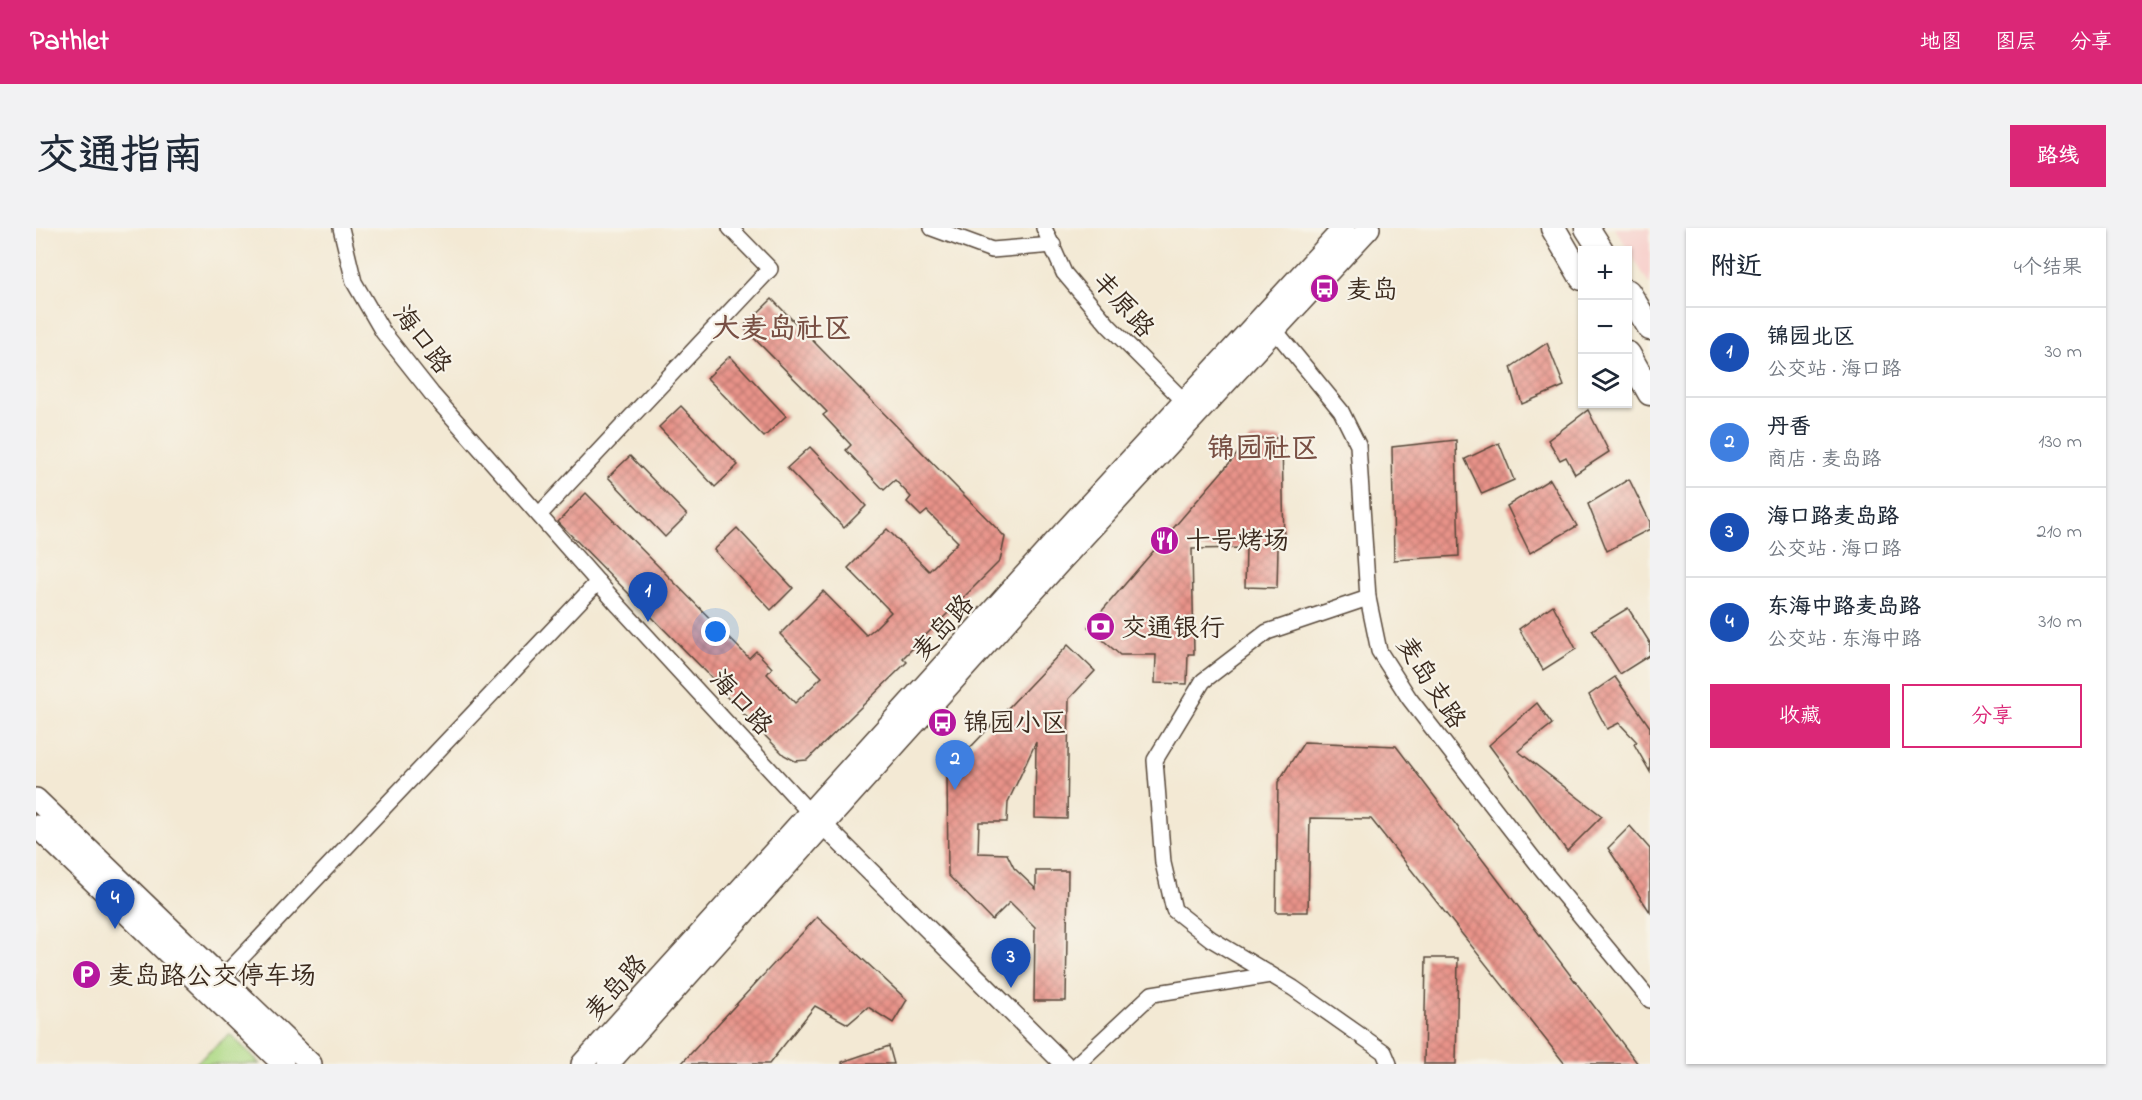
<!DOCTYPE html>
<html lang="zh">
<head>
<meta charset="utf-8">
<style>
	:root { --surface:#fff; --page:#f2f2f3; --text:#1f2937; --muted:#747a83; --line:#e0e1e3; --accent:#db2777 }
	body { margin:0; font-family:"Indie Flower","LXGW WenKai TC",sans-serif; background:var(--page); color:var(--text) }
	.controls { position:absolute; right:18px; top:18px; display:grid; overflow:hidden; border-radius:0px; box-shadow:0 2px 4px #0004 }
	.controls button { width:54px; height:54px; display:grid; place-items:center; padding:0; border:0; border-bottom:2px solid var(--line); background:var(--surface); color:var(--text); font:30px sans-serif }
	.you { position:absolute; left:680px; top:404px; width:21px; height:21px; margin:-15px; border:4px solid #fff; border-radius:50%; background:#1a73e8; box-shadow:0 0 0 9px #1a73e833 }
	.badge { display:grid; place-items:center; width:39px; height:39px; border-radius:50%; background:var(--accent); color:#fff; font-size:20px; font-weight:700 }
	.pin { position:absolute; translate:-50% -50px; filter:drop-shadow(0 2px 3px #0008) }
	.pin::after { content:''; position:absolute; top:32px; width:21px; height:18px; background:inherit; clip-path:polygon(0 0,100% 0,50% 100%) }
	.list { margin:0; padding:0; list-style:none }
	h2 { display:flex; justify-content:space-between; align-items:center; height:78px; margin:0; padding:0 24px; font-size:26px }
	h2 small { font-size:20px; font-weight:400; color:var(--muted) }
	.list li { display:grid; grid-template-columns:39px 1fr auto; gap:18px; align-items:center; box-sizing:border-box; height:90px; padding:0 24px; border-top:2px solid var(--line) }
	.list b { display:block; font-size:22px; white-space:nowrap }
	.list p { margin:0; font-size:20px; white-space:nowrap; color:var(--muted) }
	.list em { font-size:20px; font-style:normal; color:var(--muted) }
	.actions { display:flex; gap:12px; padding:18px 24px }
	.actions a { flex:1; padding:14px 0; border:2px solid var(--accent); border-radius:0px; text-align:center; font-size:21px; color:var(--accent) }
	.actions .main { background:var(--accent); color:#fff }
	.icon { flex:none; width:33px; height:33px; fill:none; stroke:currentColor; stroke-width:2; stroke-linecap:round; stroke-linejoin:round }
	.map { position:relative; flex:none; width:1614px; height:836px; overflow:hidden; border-radius:0px }
	header { display:flex; align-items:center; gap:36px; box-sizing:border-box; height:84px; padding:0 30px; background:var(--accent); color:#fff }
	header strong { font-size:28px }
	nav { display:flex; gap:33px; margin-inline-start:auto; font-size:21px }
	.intro { display:flex; align-items:center; justify-content:space-between; box-sizing:border-box; height:144px; padding:0 36px }
	h1 { margin:0; font-size:42px }
	.button { padding:15px 27px; border-radius:0px; background:var(--accent); color:#fff; font-size:21px; font-weight:700 }
	main { display:flex; gap:36px; padding:0 36px }
	aside { flex:1; background:var(--surface); border-radius:0px; box-shadow:0 2px 4px #0004 }
	.map>svg:first-child { display:block }
</style>
</head>
<body>
<header>
<strong>Pathlet</strong>
<nav><a>地图</a><a>图层</a><a>分享</a></nav>
</header>
<div class="intro"><h1>交通指南</h1><a class="button">路线</a></div>
<main>
<div class="map">
<svg width="1614" height="836" viewBox="0 0 1614 836">
	<defs>
		<pattern id="building-cross-hatch" width="8" height="8" patternUnits="userSpaceOnUse" patternTransform="scale(1.5)"><rect width="8" height="8" fill="#e89389"/><path d="M0 0l8 8M0 8l8-8" fill="none" stroke="#bd786f"/></pattern>
	</defs>
	<rect width="100%" height="100%" fill="#f7f3e8"/>
	<filter id="ink" filterUnits="userSpaceOnUse"><feTurbulence type="fractalNoise" baseFrequency=".0167" numOctaves="2"/><feDisplacementMap in="SourceGraphic" scale="12" xChannelSelector="R" yChannelSelector="G"/><feConvolveMatrix kernelMatrix="1 2 1 2 8 2 1 2 1" color-interpolation-filters="sRGB"/></filter>
	<filter id="wash" filterUnits="userSpaceOnUse"><feTurbulence type="fractalNoise" baseFrequency=".008" numOctaves="4" result="noise"/><feDisplacementMap in="SourceGraphic" scale="24" xChannelSelector="R" yChannelSelector="G"/><feGaussianBlur stdDeviation="1.35" result="paint"/><feColorMatrix in="noise" values="0 0 0 0 0 0 0 0 0 0 0 0 0 0 0 0 0 1.4 0 .05"/><feComposite in="paint" operator="in"/></filter>
	<g filter="url(#wash)">
		<rect width="100%" height="100%" fill="#f3e9d4"/>
		<!-- built -->
		<path fill="#f7d0cc" d="M1579,0H1614V57Z"/>
		<!-- park -->
		<path fill="#add985" stroke="#748252" stroke-width="1.5" d="M194,806L224,836H159Z"/>
		<g id="blocks">
			<!-- building -->
			<g fill="url(#building-cross-hatch)">
				<path d="M736,71L969,309L964,333L867,430L871,434L771,532L759,533L748,527L682,460L684,458L522,294L550,265L713,430L720,423L736,440L731,446L759,475L786,449L744,406L787,363L830,407L838,401L855,384L812,340L851,301L893,343L922,314L891,283L885,288L871,274L875,269L859,252L848,262L810,222L815,217L787,187L791,184L707,99Z"/>
				<path d="M1511,115L1528,158L1486,176L1475,139Z"/>
				<path d="M694,128L750,188L728,209L671,150Z"/>
				<path d="M645,178L702,237L679,259L623,199Z"/>
				<path d="M1552,182L1573,224L1539,246L1530,229L1524,232L1512,212Z"/>
				<path d="M1215,210H1246L1248,320H1242L1241,360L1209,359L1210,320L1156,321L1158,426H1152L1151,456L1119,455L1120,427H1084L1052,399Z"/>
				<path d="M1420,212L1423,328L1358,332L1356,219Z"/>
				<path d="M1463,215L1478,252L1446,266L1429,231Z"/>
				<path d="M774,219L830,278L808,300L751,240Z"/>
				<path d="M594,228L651,287L629,309L572,249Z"/>
				<path d="M1514,251L1541,298L1494,325L1471,278Z"/>
				<path d="M1593,251L1614,294V301L1571,323L1552,276Z"/>
				<path d="M701,300L757,360L735,382L678,322Z"/>
				<path d="M1517,377L1540,421L1507,442L1483,401Z"/>
				<path d="M1592,380L1614,415V427L1584,446L1556,402Z"/>
				<path d="M1032,417L1059,443L1033,471L1031,591L999,590L1000,514L972,574L971,594H943L942,625L971,626L978,640L1000,661V643H1032L1030,773H998L999,699L974,674L956,692L912,647L911,544Z"/>
				<path d="M1579,449L1614,499V544L1598,516L1601,514L1583,495L1571,501L1553,467Z"/>
				<path d="M1501,475L1516,496L1482,523L1566,588L1531,623L1453,517Z"/>
				<path d="M1268,514L1360,518L1602,836H1529L1335,591L1274,590L1272,684H1240L1242,554Z"/>
				<path d="M1594,598L1614,621V684L1572,620Z"/>
				<path d="M781,689L871,772L857,795L832,779L812,796L779,778L733,836H645Z"/>
				<path d="M1390,730H1422L1420,836H1388Z"/>
				<path d="M853,818L858,836H806V834Z"/>
			</g>
		</g>
	</g>
	<g filter="url(#ink)">
		<use href="#blocks" fill-opacity="0" stroke="#574739" stroke-width="1.5"/>
		<g fill="none" stroke-linecap="round" stroke-linejoin="round">
			<defs>
				<g id="minor">
					<path d="M305,0L318,54L347,104L396,166L583,378L773,584"/>
					<path d="M896,0L956,22L1017,17"/>
					<path d="M1008,0L1028,45L1073,98L1148,173"/>
					<path d="M1233,95L1305,183L1322,217L1332,370L1343,423L1373,470L1500,634L1614,772"/>
					<path d="M503,287L734,41L694,0"/>
					<path d="M1332,370L1231,404L1167,453L1119,532L1127,635L1138,682L1175,711L1257,760L1348,824L1353,836"/>
					<path d="M185,751L562,354"/>
					<path d="M1041,836L1116,766L1234,747"/>
				</g>
				<path id="tertiary" d="M778,588L1028,836"/>
				<g id="secondary">
					<path d="M0,571L275,836"/>
					<path d="M0,598L247,836"/>
					<path d="M546,836L1014,319L1308,0"/>
					<path d="M572,836L1025,333L1333,0"/>
				</g>
				<g id="primary">
					<path d="M1517,0L1546,50"/>
					<path d="M1551,0L1565,22"/>
					<path d="M1592,64L1614,100"/>
					<path d="M1592,126L1614,165"/>
				</g>
			</defs>
			<!-- minor casing -->
			<use href="#minor" stroke="#574739" stroke-width="18"/>
			<!-- tertiary casing -->
			<use href="#tertiary" stroke="#574739" stroke-width="21"/>
			<!-- secondary casing -->
			<use href="#secondary" stroke="#574739" stroke-width="24"/>
			<!-- primary casing -->
			<use href="#primary" stroke="#574739" stroke-width="27"/>
			<!-- minor -->
			<use href="#minor" stroke="#fff" stroke-width="15"/>
			<!-- tertiary -->
			<use href="#tertiary" stroke="#fff" stroke-width="18"/>
			<!-- secondary -->
			<use href="#secondary" stroke="#fff" stroke-width="21"/>
			<!-- primary -->
			<use href="#primary" stroke="#fff" stroke-width="24"/>
		</g>
	</g>
	<!-- icons -->
	<defs>
		<symbol id="bus-disc" viewBox="-11 -11 22 22"><circle r="9.5" fill="#b5179e" stroke="#f7f3e8"/><path d="M-5-6H5V4H4V6H2V4H-2V6H-4V4H-5ZM-3.5-4V0h7V-4ZM-3.5 1.2v1.5H-2V1.2ZM2 1.2v1.5H3.5V1.2Z" fill="#fff"/></symbol>
		<symbol id="restaurant-disc" viewBox="-11 -11 22 22"><circle r="9.5" fill="#b5179e" stroke="#f7f3e8"/><path d="M-5-6h1v4h1v-4h1v4h1v-4h1v5L-1.5 .5V6h-2V.5L-5-1ZM5-6V6H3V1.5H1.5Q1.5-4 5-6Z" fill="#fff"/></symbol>
		<symbol id="bank-disc" viewBox="-11 -11 22 22"><circle r="9.5" fill="#b5179e" stroke="#f7f3e8"/><path d="M-6-4H6V4H-6ZM0-2.3a2.3 2.3 0 1 0 0 4.6a2.3 2.3 0 1 0 0-4.6Z" fill="#fff"/></symbol>
		<symbol id="parking-disc" viewBox="-11 -11 22 22"><circle r="9.5" fill="#b5179e" stroke="#f7f3e8"/><path d="M-3.5-5.5H1a3.5 3.5 0 0 1 0 7H-1V5.5H-3.5ZM-1-3.4V-.6H.8a1.4 1.4 0 0 0 0-2.8Z" fill="#fff"/></symbol>
	</defs>
	<g fill-rule="evenodd">
		<use href="#bus-disc" x="1272" y="44" width="33" height="33"/>
		<use href="#restaurant-disc" x="1112" y="296" width="33" height="33"/>
		<use href="#bank-disc" x="1048" y="382" width="33" height="33"/>
		<use href="#bus-disc" x="890" y="478" width="33" height="33"/>
		<use href="#parking-disc" x="34" y="730" width="33" height="33"/>
	</g>
	<g text-anchor="middle" stroke-width="4.5" stroke-linejoin="round" paint-order="stroke">
		<!-- poi labels -->
		<g font-size="26" fill="#3b2a1e" stroke="#f7f3e8" text-anchor="start">
			<text x="1310" y="70">麦岛</text>
			<text x="1149" y="321">十号烤场</text>
			<text x="1085" y="408">交通银行</text>
			<text x="927" y="503">锦园小区</text>
			<text x="72" y="756">麦岛路公交停车场</text>
		</g>
		<!-- street labels -->
		<g font-size="26" fill="#3b2a1e" stroke="#f7f3e8">
			<text transform="translate(1088 76) rotate(48)" y="9">丰原路</text>
			<text transform="translate(387 111) rotate(53)" y="9">海口路</text>
			<text transform="translate(906 399) rotate(-48)" y="9">麦岛路</text>
			<text transform="translate(1396 454) rotate(57)" y="9">麦岛支路</text>
			<text transform="translate(706 474) rotate(47)" y="9">海口路</text>
			<text transform="translate(579 759) rotate(-48)" y="9">麦岛路</text>
		</g>
		<!-- quarter labels -->
		<g font-size="28" font-weight="bold" fill="#784f43" stroke="#f7f3e8">
			<text x="746" y="109">大麦岛社区</text>
			<text x="1227" y="229">锦园社区</text>
		</g>
	</g>
</svg>
<div class="controls">
<button>+</button>
<button>−</button>
<button><svg class="icon" aria-label="layers" viewBox="0 0 24 24"><path d="M12 4l9 5-9 5-9-5zM3 14l9 5 9-5"/></svg></button>
</div>
<div class="you"></div>
<div class="pin badge" style="left:612px;top:394px;background:#1a4fb4">1</div>
<div class="pin badge" style="left:919px;top:562px;background:#3f7fe0">2</div>
<div class="pin badge" style="left:975px;top:760px;background:#1a4fb4">3</div>
<div class="pin badge" style="left:79px;top:701px;background:#1a4fb4">4</div>
</div>
<aside>
<h2>附近<small>4个结果</small></h2>
<ul class="list">
<li><span class="badge" style="background:#1a4fb4">1</span><div><b>锦园北区</b><p>公交站 · 海口路</p></div><em>30 m</em></li>
<li><span class="badge" style="background:#3f7fe0">2</span><div><b>丹香</b><p>商店 · 麦岛路</p></div><em>130 m</em></li>
<li><span class="badge" style="background:#1a4fb4">3</span><div><b>海口路麦岛路</b><p>公交站 · 海口路</p></div><em>210 m</em></li>
<li><span class="badge" style="background:#1a4fb4">4</span><div><b>东海中路麦岛路</b><p>公交站 · 东海中路</p></div><em>310 m</em></li>
</ul>
<div class="actions"><a class="main">收藏</a><a>分享</a></div>
</aside>
</main>
</body>
</html>
